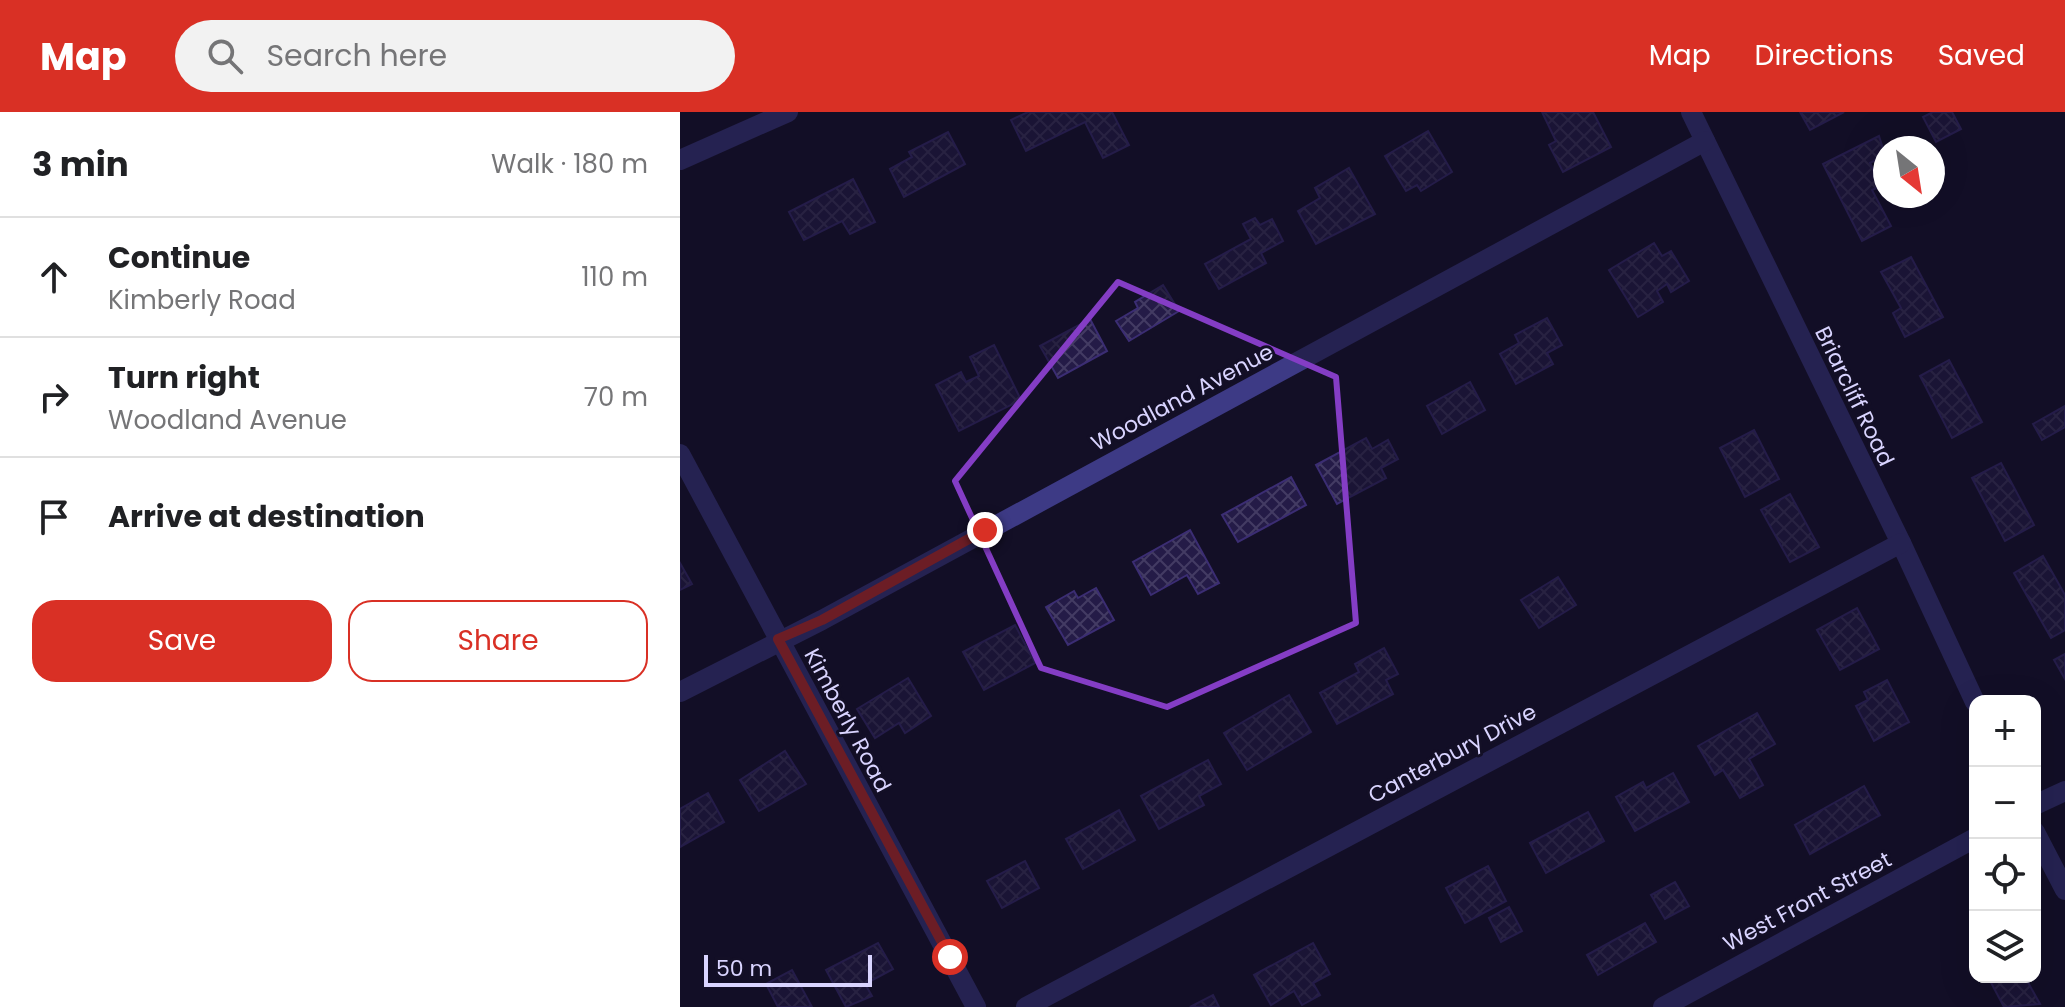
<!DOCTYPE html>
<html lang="en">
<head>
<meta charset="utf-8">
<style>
	:root { --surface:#fff; --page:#f2f2f2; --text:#202124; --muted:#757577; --line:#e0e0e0; --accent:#d93025 }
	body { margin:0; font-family:Poppins,sans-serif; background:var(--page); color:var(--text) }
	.controls { position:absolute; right:24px; bottom:24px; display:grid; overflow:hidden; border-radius:16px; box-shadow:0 8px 32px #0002 }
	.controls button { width:72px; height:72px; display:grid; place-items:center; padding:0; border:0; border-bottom:2px solid var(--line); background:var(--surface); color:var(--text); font:40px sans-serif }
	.compass { position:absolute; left:1193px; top:24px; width:72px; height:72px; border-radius:50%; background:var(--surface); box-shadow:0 8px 32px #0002; rotate:150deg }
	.scale { position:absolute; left:24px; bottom:20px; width:168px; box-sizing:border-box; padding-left:8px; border:4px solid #d9d4ff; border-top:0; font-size:22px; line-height:28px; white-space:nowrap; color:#d9d4ff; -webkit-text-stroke:6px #130f26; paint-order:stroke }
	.stop { position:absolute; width:24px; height:24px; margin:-18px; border:6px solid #d93025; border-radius:50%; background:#fff }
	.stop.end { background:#d93025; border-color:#fff; box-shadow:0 2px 8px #0008 }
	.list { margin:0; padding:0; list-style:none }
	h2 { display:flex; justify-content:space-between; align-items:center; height:104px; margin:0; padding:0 32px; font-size:34px }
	h2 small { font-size:26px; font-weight:400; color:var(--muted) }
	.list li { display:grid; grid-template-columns:52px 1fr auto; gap:24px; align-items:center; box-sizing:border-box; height:120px; padding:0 32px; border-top:2px solid var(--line) }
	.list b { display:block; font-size:30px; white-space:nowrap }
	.list p { margin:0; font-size:26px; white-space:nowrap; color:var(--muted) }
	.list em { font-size:26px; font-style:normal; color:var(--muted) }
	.actions { display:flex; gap:16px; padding:24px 32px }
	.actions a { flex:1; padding:18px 0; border:2px solid var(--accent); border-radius:24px; text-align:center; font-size:28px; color:var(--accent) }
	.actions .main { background:var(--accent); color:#fff }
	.icon { flex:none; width:44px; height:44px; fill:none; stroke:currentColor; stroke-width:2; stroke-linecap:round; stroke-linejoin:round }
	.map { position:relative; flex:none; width:1385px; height:895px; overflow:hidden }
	header { display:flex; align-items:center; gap:48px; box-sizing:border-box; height:112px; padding:0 40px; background:var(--accent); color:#fff }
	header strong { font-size:38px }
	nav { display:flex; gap:44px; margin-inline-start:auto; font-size:28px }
	.search { width:560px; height:72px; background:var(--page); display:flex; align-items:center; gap:20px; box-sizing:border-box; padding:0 28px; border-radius:44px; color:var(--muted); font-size:30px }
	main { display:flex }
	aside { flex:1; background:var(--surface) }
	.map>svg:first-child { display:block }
</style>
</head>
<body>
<header>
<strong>Map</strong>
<div class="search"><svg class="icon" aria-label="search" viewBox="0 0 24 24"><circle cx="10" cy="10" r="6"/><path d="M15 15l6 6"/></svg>Search here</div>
<nav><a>Map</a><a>Directions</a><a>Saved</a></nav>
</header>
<main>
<aside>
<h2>3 min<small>Walk · 180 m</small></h2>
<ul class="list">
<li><svg class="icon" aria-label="ahead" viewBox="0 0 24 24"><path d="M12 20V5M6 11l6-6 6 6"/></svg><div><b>Continue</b><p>Kimberly Road</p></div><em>110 m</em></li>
<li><svg class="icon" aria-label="right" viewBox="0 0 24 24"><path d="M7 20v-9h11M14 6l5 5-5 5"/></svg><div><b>Turn right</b><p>Woodland Avenue</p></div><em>70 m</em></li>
<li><svg class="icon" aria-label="arrive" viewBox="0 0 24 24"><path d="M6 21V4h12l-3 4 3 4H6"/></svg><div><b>Arrive at destination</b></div></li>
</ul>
<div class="actions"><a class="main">Save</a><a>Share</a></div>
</aside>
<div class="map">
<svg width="1385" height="895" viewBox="0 0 1385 895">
	<defs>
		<pattern id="building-cross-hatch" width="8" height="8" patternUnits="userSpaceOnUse" patternTransform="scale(2)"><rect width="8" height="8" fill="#241b47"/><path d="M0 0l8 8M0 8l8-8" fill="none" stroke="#433b63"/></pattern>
	</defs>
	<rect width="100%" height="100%" fill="#130f26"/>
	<!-- building -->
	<g fill="url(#building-cross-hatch)" stroke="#3b2d73" stroke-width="2">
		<path d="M348,0H432L449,33L423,46L405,10L346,39L331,8Z"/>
		<path d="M862,0H913L931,35L883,60L869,33L876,29Z"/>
		<path d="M1120,0H1164L1130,18Z"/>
		<path d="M1253,0H1272L1281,17L1256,30L1243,5Z"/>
		<path d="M748,19L772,60L741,79L737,73L726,79L705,44Z"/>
		<path d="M268,20L285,52L224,85L210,57L232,45L229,40Z"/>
		<path d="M1199,24L1205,43L1190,51L1201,74L1192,78L1211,114L1182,129L1143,52Z"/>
		<path d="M669,56L695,102L636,132L618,99L640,86L635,76Z"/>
		<path d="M173,67L195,110L170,122L162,109L124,128L109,100Z"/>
		<path d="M575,106L580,113L592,107L603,129L581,141L586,151L539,177L525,152L571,127L563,112Z"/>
		<path d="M974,131L982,144L991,139L1009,169L991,180L987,172L977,179L983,190L958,205L929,158Z"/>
		<path d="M1231,145L1263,205L1225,225L1213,201L1221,196L1201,160Z"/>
		<path d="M483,173L499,199L449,229L436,209L458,196L455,190Z"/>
		<path d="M867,206L882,233L867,241L873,252L836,272L820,242L839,231L835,223Z"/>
		<path d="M410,207L427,239L378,266L360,234Z"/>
		<path d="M314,233L341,288L279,319L256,273L281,260L286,270L299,264L290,245Z"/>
		<path d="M1269,248L1302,310L1272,326L1240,264Z"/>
		<path d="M790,270L805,298L762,322L747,294Z"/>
		<path d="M1385,294V315L1362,328L1353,312Z"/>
		<path d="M1074,318L1099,367L1065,385L1040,336Z"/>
		<path d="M686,326L692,337L708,328L718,347L701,356L706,366L657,392L636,353Z"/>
		<path d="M1321,351L1354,413L1325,429L1292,366Z"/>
		<path d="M611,365L626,393L558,430L542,403Z"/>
		<path d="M1110,382L1139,435L1110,450L1081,398Z"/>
		<path d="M510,418L539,471L518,482L507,463L471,483L453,450Z"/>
		<path d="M1363,444L1385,483V518L1371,526L1334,461Z"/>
		<path d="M0,451L12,472L0,478Z"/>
		<path d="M878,465L896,493L859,516L841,488Z"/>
		<path d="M416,476L434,508L388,533L366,495L394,479L398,486Z"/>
		<path d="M1177,496L1199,537L1160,558L1137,518Z"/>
		<path d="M335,513L355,551L304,578L283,540Z"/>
		<path d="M704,536L718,562L706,568L713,582L657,612L640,581L679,560L675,552Z"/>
		<path d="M1385,542V567L1374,548Z"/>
		<path d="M228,566L251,604L225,621L219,611L195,626L177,597Z"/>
		<path d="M1207,568L1229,610L1194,629L1176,594L1188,588L1184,580Z"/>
		<path d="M609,583L631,620L567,658L544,621Z"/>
		<path d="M1077,601L1095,632L1069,647L1083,673L1060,686L1043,658L1035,663L1018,634Z"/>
		<path d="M105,639L126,672L79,699L60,668Z"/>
		<path d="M528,648L541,672L519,684L524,693L479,717L461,684Z"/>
		<path d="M993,661L1009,690L955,719L936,685L963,670L966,676Z"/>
		<path d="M1184,674L1200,703L1130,742L1115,713Z"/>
		<path d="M28,681L44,710L0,735V697Z"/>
		<path d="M439,698L455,728L403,757L386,727Z"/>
		<path d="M908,700L924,729L866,761L850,731Z"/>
		<path d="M345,749L359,776L322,796L307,769Z"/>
		<path d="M808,754L826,789L785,811L766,776Z"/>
		<path d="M995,770L1009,794L985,807L971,783Z"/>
		<path d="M829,795L842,819L821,830L809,806Z"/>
		<path d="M965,811L976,830L918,863L907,843Z"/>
		<path d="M198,831L213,857L185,872L192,884L166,895L146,858Z"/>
		<path d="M633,831L650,862L633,871L640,883L622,893L614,879L591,893L574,863Z"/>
		<path d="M112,858L132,895H98L86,872Z"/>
		<path d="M1308,865H1345L1360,892L1324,895Z"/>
		<path d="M533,883L539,895H510Z"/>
	</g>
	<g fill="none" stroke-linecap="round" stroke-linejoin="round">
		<!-- minor -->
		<g stroke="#3d3a85" stroke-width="20">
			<path d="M1011,0L1221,431L1295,590"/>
			<path d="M0,48L108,0"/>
			<path d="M0,342L296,895"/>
			<path d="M0,580L142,508L1025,29"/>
			<path d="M1355,693L1385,679"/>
			<path d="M1355,720L1385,778"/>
			<path d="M346,895L1221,431"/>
			<path d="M983,895L1295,726"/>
		</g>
	</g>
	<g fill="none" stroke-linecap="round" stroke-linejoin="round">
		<!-- route -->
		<path stroke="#d93025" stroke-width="10" d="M270,845L98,527L142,508L305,418"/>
	</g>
	<!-- marked area -->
	<path d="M0 0H1385V895H0ZM438,170L656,265L676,511L487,595L361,556L275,369Z" fill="#130f26" fill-opacity=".55" fill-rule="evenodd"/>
	<path fill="none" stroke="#843dc5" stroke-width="6" stroke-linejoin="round" d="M438,170L656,265L676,511L487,595L361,556L275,369Z"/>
	<g text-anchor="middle" stroke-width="6" stroke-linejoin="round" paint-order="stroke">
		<!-- street labels -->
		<g font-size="22" fill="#d9d4ff" stroke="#130f26">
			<text transform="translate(1175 284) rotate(64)" y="8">Briarcliff Road</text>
			<text transform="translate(502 285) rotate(-28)" y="8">Woodland Avenue</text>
			<text transform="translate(168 608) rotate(62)" y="8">Kimberly Road</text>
			<text transform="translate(772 641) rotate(-28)" y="8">Canterbury Drive</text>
			<text transform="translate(1127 789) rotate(-28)" y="8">West Front Street</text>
		</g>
	</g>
</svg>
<div class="controls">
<button>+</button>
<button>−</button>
<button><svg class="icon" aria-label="locate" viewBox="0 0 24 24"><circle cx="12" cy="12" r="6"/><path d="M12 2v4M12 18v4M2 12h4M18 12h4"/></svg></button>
<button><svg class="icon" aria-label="layers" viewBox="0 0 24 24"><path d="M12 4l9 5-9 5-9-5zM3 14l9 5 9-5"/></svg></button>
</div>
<svg class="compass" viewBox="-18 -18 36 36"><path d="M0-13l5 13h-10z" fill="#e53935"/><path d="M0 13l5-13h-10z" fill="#757577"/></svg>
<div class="scale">50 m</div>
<div class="stop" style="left:270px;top:845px"></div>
<div class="stop end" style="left:305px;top:418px"></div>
</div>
</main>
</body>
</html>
